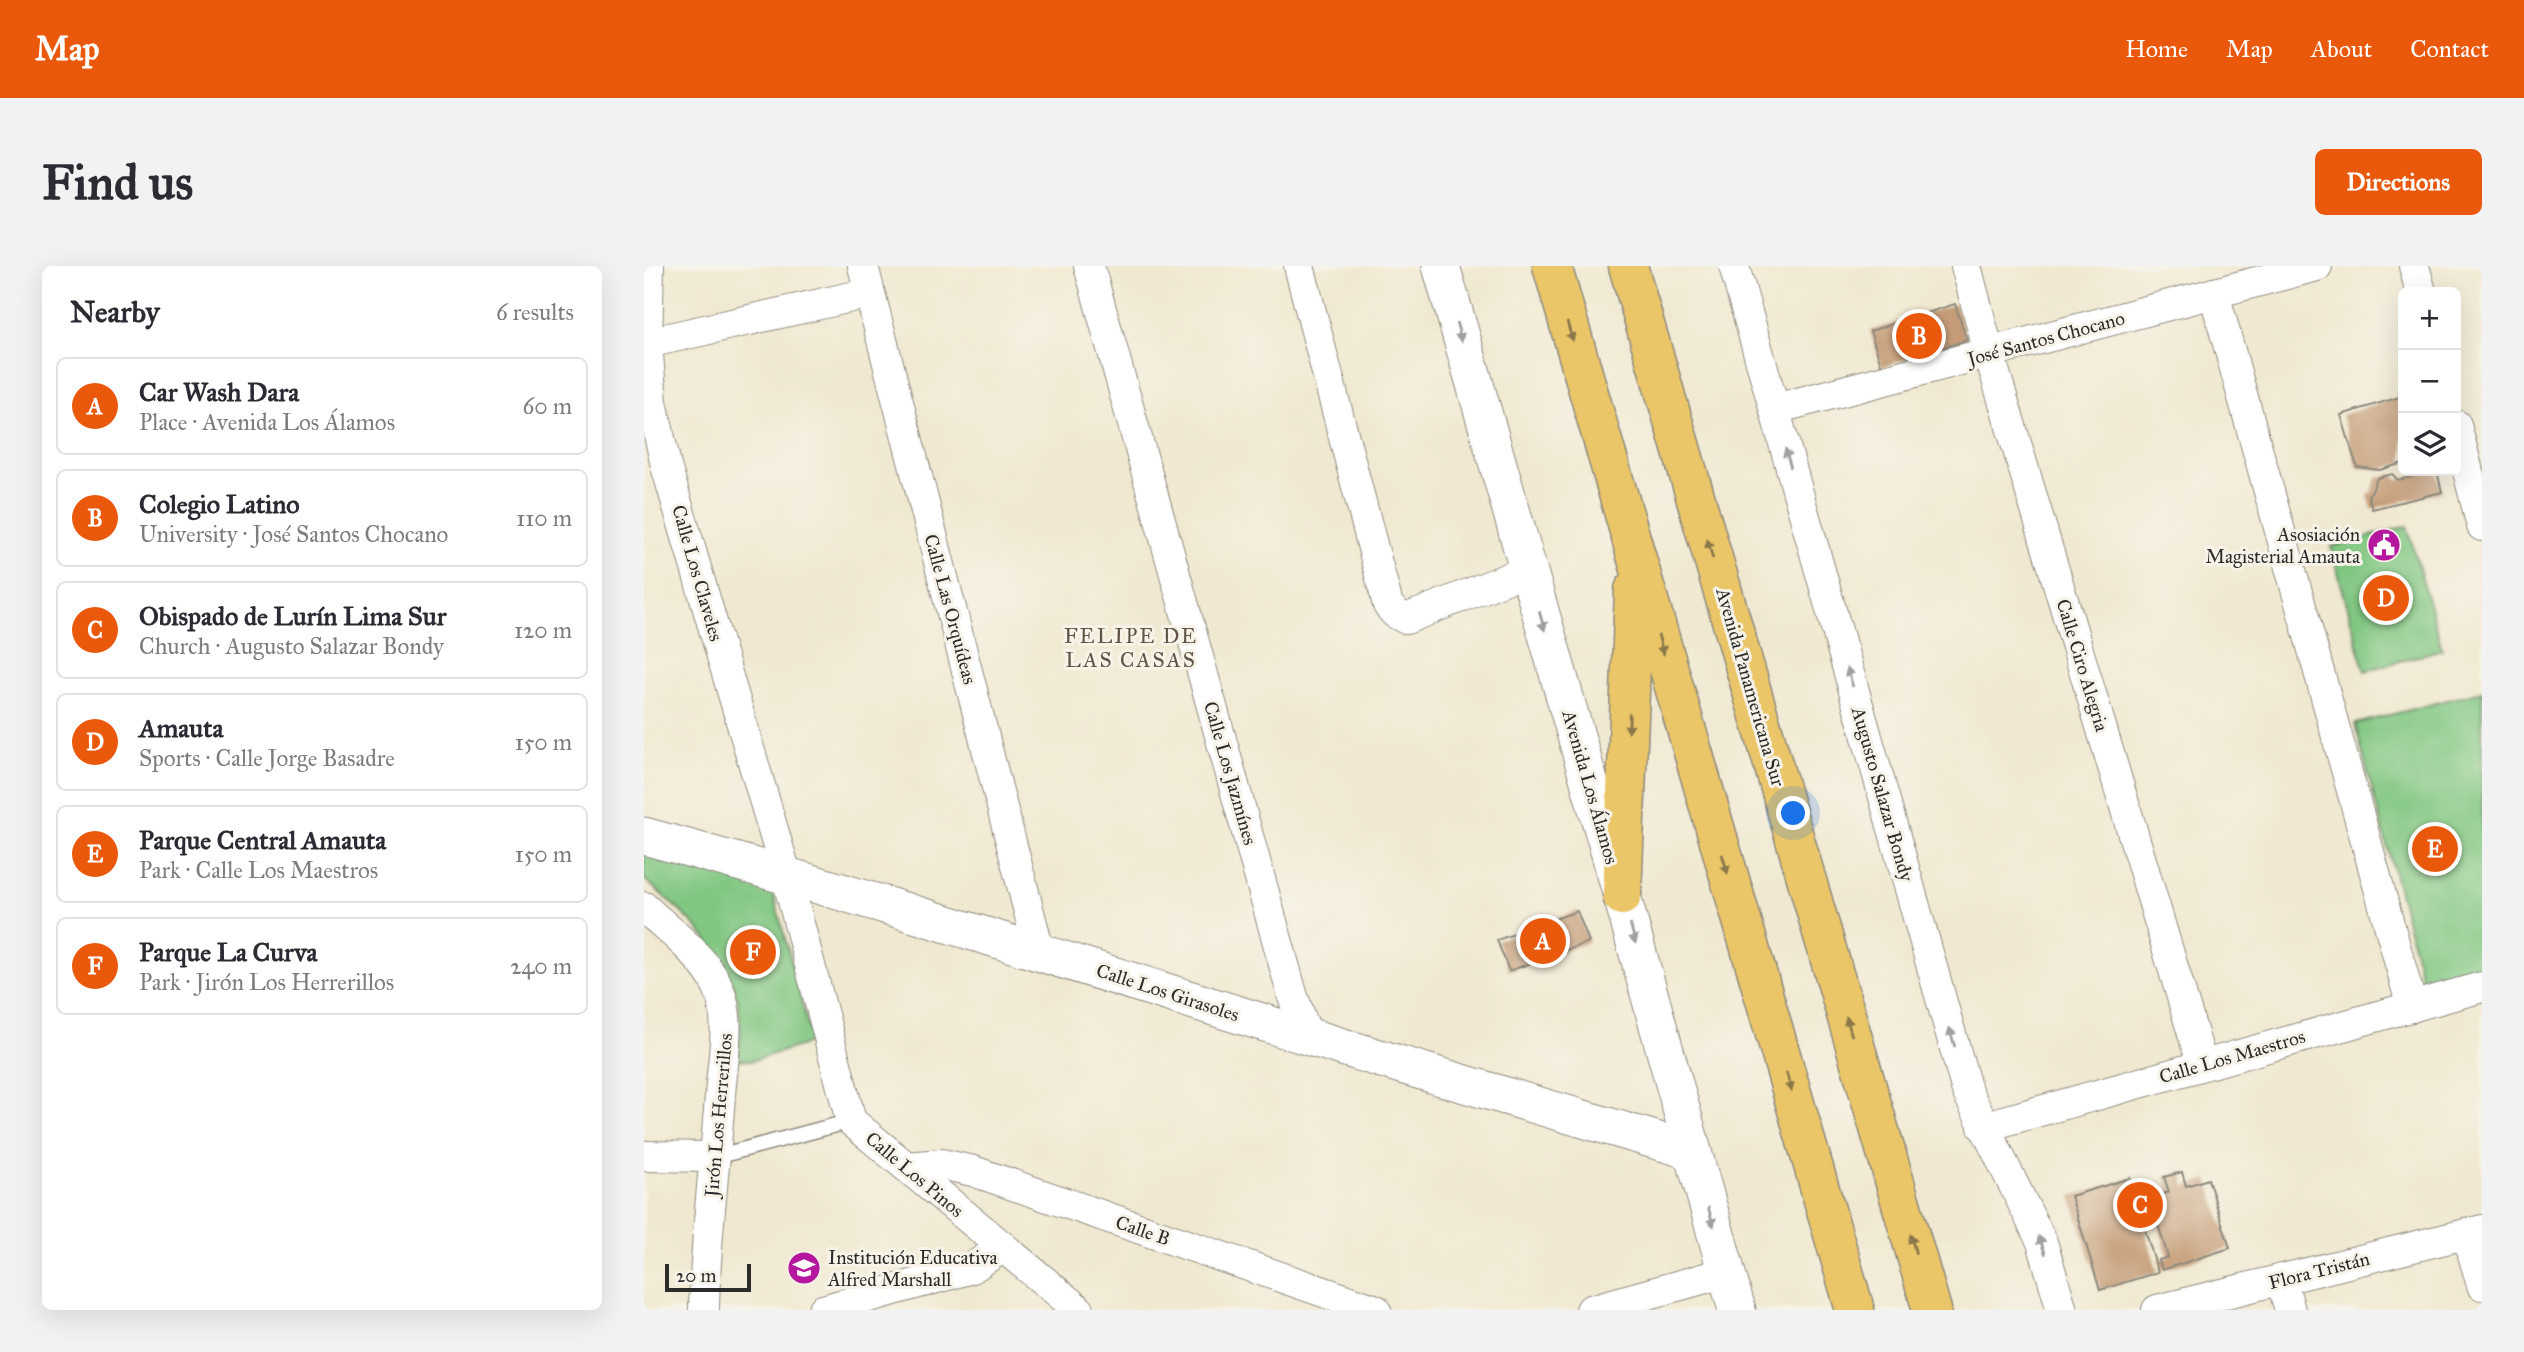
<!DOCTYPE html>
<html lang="en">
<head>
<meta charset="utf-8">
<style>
	:root { --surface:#fff; --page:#f2f2f3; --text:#2b2b33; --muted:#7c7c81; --line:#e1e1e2; --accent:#ea580c }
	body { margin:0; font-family:"IM FELL Great Primer",serif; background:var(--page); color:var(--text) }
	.controls { position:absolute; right:21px; top:21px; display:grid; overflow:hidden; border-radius:10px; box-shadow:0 7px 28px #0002 }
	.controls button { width:63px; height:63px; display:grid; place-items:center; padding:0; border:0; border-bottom:2px solid var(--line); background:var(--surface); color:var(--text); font:35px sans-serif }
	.scale { position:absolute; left:21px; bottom:18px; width:86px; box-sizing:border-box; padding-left:7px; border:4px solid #2b2b2b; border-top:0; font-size:19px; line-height:24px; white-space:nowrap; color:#2b2b2b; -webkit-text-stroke:5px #f7f3e8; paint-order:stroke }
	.you { position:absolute; left:1150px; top:548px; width:24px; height:24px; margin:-18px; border:5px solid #fff; border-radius:50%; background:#1a73e8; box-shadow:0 0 0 10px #1a73e833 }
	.badge { display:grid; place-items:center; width:46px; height:46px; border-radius:50%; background:var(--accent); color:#fff; font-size:23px; font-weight:700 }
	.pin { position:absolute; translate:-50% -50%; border:4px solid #fff; box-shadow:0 2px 7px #0006 }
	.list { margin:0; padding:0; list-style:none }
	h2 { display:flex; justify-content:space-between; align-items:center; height:91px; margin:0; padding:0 28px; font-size:30px }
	h2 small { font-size:23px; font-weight:400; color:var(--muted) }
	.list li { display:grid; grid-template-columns:46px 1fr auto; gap:21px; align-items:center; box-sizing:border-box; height:98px; margin:0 14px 14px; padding:0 14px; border:2px solid var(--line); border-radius:10px }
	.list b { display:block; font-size:26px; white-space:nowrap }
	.list p { margin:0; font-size:23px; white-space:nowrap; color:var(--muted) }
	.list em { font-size:23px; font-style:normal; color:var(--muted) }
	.icon { flex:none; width:38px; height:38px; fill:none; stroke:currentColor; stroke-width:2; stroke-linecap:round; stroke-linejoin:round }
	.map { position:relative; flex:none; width:1838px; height:1044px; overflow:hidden; border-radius:10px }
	header { display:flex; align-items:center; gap:42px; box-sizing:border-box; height:98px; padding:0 35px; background:var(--accent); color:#fff }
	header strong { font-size:33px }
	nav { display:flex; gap:38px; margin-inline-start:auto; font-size:24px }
	.intro { display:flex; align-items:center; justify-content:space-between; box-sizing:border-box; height:168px; padding:0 42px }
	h1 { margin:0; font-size:49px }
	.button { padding:18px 32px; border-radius:10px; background:var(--accent); color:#fff; font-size:24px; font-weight:700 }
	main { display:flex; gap:42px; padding:0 42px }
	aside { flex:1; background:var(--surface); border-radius:10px; box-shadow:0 7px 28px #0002 }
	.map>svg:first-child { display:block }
</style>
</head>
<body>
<header>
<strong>Map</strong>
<nav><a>Home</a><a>Map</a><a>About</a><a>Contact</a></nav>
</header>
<div class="intro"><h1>Find us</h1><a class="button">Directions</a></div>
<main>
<aside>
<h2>Nearby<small>6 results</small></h2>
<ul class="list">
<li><span class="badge">A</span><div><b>Car Wash Dara</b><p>Place · Avenida Los Álamos</p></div><em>60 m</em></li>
<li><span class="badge">B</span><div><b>Colegio Latino</b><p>University · José Santos Chocano</p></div><em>110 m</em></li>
<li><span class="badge">C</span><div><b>Obispado de Lurín Lima Sur</b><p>Church · Augusto Salazar Bondy</p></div><em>120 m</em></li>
<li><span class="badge">D</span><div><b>Amauta</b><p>Sports · Calle Jorge Basadre</p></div><em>150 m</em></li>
<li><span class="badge">E</span><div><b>Parque Central Amauta</b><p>Park · Calle Los Maestros</p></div><em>150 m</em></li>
<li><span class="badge">F</span><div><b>Parque La Curva</b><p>Park · Jirón Los Herrerillos</p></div><em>240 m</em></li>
</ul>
</aside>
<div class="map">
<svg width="1838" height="1044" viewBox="0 0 1838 1044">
	<rect width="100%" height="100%" fill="#f7f3e8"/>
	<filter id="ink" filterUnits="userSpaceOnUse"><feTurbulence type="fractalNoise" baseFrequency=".0143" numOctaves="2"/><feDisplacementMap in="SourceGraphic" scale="14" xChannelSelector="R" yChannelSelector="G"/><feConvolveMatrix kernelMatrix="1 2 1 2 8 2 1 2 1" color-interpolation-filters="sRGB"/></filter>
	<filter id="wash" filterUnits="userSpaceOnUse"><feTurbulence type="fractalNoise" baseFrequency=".00686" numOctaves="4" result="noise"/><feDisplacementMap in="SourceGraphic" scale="28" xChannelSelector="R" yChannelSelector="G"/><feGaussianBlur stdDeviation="1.57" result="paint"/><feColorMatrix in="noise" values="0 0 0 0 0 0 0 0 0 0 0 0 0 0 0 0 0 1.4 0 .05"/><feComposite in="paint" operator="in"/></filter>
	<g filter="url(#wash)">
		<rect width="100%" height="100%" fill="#f0e8d0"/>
		<!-- green -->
		<g fill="#81c782" stroke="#567956" stroke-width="2">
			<path d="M1763,260L1798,383L1721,405L1687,281Z"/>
			<path d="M1838,425V707L1785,720L1778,714L1711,458Z"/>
			<path d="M0,578L126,615L168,776L107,795L94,793C108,704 61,666 0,613Z"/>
		</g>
		<g id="blocks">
			<!-- building -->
			<g fill="#c59c77">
				<path d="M1311,38L1323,74L1238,101L1226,65Z"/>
				<path d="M1759,130V197L1736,204L1713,201L1697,149Z"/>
				<path d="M1769,205H1793L1798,226L1728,243L1724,229L1728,225L1733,212L1748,208L1754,214L1768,211Z"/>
				<path d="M933,645L945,676L865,705L853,674Z"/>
				<path d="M1538,906L1542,920L1564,913L1586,982L1518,1004L1515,994L1524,991L1506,932L1525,926L1520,911Z"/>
				<path d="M1486,912L1490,925L1497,924L1500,932L1492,935L1514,1006L1456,1024L1427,930Z"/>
			</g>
		</g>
	</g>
	<g filter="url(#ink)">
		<use href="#blocks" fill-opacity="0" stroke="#8e8a7e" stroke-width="2"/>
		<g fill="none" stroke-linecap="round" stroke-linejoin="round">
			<defs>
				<path id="service" d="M71,891L207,855"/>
				<g id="minor">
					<path d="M5,0L3,77L8,136L22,200L142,608L207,855L435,1044"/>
					<path d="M219,0L395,685"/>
					<path d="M445,0L649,731L664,771"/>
					<path d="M655,0L744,339L751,347L762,353L884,304"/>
					<path d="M1090,0L1323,825L1398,976L1418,1044"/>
					<path d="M1322,0L1345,87L1558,798"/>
					<path d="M1770,0L1777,26"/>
					<path d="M1570,27L1768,741"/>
					<path d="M3,77L225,27"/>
					<path d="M1131,143L1673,0"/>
					<path d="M1812,159L1838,260"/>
					<path d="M0,641C24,664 58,688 73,719C89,752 78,795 76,830C71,902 61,972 60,1044"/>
					<path d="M1339,861L1838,721"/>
					<path d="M0,890L71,891"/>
					<path d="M263,901L297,898L329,905L732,1044"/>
					<path d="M1823,968L1838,1019"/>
					<path d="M1637,1013L1646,1044"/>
					<path d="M179,1044L328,1002L359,981"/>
					<path d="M947,1044L1083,1006"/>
					<path d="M1513,1044L1838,964"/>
				</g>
				<g id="tertiary">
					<path d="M797,0L978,630L1093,1044"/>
					<path d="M0,570C223,630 443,702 663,770C791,810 920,847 1048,885"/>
				</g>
				<g id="motorway">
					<path d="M908,0L1211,1044"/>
					<path d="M984,0L1288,1044"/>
					<path d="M978,630L990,324"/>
				</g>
			</defs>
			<!-- service casing -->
			<use href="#service" stroke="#8e8a7e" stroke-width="17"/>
			<!-- minor casing -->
			<use href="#minor" stroke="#8e8a7e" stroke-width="32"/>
			<!-- tertiary casing -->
			<use href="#tertiary" stroke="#8e8a7e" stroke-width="39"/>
			<!-- motorway casing -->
			<use href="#motorway" stroke="#8e8a7e" stroke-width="41"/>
			<!-- service -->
			<use href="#service" stroke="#fff" stroke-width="14"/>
			<!-- minor -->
			<use href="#minor" stroke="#fff" stroke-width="30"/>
			<!-- tertiary -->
			<use href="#tertiary" stroke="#fff" stroke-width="37"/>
			<!-- motorway -->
			<use href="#motorway" stroke="#ebc669" stroke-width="38"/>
		</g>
		<!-- one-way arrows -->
		<defs><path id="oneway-solid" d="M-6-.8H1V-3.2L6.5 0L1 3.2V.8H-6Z" transform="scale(1.75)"/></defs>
		<g fill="#a0a0a0">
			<use href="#oneway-solid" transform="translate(815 66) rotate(74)"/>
			<use href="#oneway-solid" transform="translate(1144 192) rotate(-106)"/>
			<use href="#oneway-solid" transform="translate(898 355) rotate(74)"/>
			<use href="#oneway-solid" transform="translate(1206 411) rotate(-106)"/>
			<use href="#oneway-solid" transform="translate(989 668) rotate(75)"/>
			<use href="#oneway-solid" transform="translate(1308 771) rotate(-106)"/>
			<use href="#oneway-solid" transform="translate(1067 951) rotate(74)"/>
			<use href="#oneway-solid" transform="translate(1398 979) rotate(-111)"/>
		</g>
		<g fill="#8b784a">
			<use href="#oneway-solid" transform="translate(926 66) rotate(74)"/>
			<use href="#oneway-solid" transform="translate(1066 283) rotate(-106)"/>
			<use href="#oneway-solid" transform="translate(1017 379) rotate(74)"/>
			<use href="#oneway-solid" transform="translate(985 457) rotate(92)"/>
			<use href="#oneway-solid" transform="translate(1081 598) rotate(74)"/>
			<use href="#oneway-solid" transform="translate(1205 760) rotate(-106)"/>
			<use href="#oneway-solid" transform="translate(1145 816) rotate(74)"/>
			<use href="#oneway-solid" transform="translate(1269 978) rotate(-106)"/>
		</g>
	</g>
	<!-- icons -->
	<defs>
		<symbol id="civic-disc" viewBox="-11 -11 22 22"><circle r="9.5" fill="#b5179e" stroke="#f7f3e8"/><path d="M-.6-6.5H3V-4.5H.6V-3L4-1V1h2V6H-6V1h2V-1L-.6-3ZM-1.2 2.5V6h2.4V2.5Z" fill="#fff"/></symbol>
		<symbol id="school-disc" viewBox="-11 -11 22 22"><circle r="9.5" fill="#b5179e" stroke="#f7f3e8"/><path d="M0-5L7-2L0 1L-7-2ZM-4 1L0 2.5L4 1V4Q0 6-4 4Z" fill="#fff"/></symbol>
	</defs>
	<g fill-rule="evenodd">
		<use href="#civic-disc" x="1721" y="260" width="38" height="38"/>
		<use href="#school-disc" x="141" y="983" width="38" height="38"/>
	</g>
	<g text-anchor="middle" stroke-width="6" stroke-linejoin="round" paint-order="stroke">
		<!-- street labels -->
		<g font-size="19" fill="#2b2b2b" stroke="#f7f3e8">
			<text transform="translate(1402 72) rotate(-15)" y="7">José Santos Chocano</text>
			<text transform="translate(54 307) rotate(74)" y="7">Calle Los Claveles</text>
			<text transform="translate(307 343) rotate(75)" y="7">Calle Las Orquídeas</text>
			<text transform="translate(1439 399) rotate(73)" y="7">Calle Ciro Alegria</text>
			<text transform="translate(1107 421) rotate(74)" y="7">Avenida Panamericana Sur</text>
			<text transform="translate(587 507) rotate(74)" y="7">Calle Los Jazmínes</text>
			<text transform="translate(947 521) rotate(74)" y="7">Avenida Los Álamos</text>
			<text transform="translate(1239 528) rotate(74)" y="7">Augusto Salazar Bondy</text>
			<text transform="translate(524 726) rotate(18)" y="7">Calle Los Girasoles</text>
			<text transform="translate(1588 790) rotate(-16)" y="7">Calle Los Maestros</text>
			<text transform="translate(74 849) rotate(-85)" y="7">Jirón Los Herrerillos</text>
			<text transform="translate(271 908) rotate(40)" y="7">Calle Los Pinos</text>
			<text transform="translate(499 964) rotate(19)" y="7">Calle B</text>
			<text transform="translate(1675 1004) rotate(-14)" y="7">Flora Tristán</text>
		</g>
		<!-- poi labels -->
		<g font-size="19" fill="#2b2b2b" stroke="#f7f3e8" text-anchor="end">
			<text x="1716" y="275">Asosiación<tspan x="1716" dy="22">Magisterial Amauta</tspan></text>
			<text x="184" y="998" text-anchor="start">Institución Educativa<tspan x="184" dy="22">Alfred Marshall</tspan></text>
		</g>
		<!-- neighbourhood labels -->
		<g font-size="21" letter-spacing="2" fill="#615346" stroke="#f7f3e8">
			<text x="487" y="377">FELIPE DE<tspan x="487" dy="24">LAS CASAS</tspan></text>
		</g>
	</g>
</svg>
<div class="controls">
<button>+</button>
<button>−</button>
<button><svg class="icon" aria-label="layers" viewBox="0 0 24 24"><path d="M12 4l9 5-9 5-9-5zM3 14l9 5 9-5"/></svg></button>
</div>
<div class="scale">20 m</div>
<div class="you"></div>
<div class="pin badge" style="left:899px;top:675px">A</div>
<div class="pin badge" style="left:1275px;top:70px">B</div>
<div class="pin badge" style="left:1496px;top:939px">C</div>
<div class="pin badge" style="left:1742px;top:332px">D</div>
<div class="pin badge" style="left:1791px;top:583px">E</div>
<div class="pin badge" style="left:109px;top:686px">F</div>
</div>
</main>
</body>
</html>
